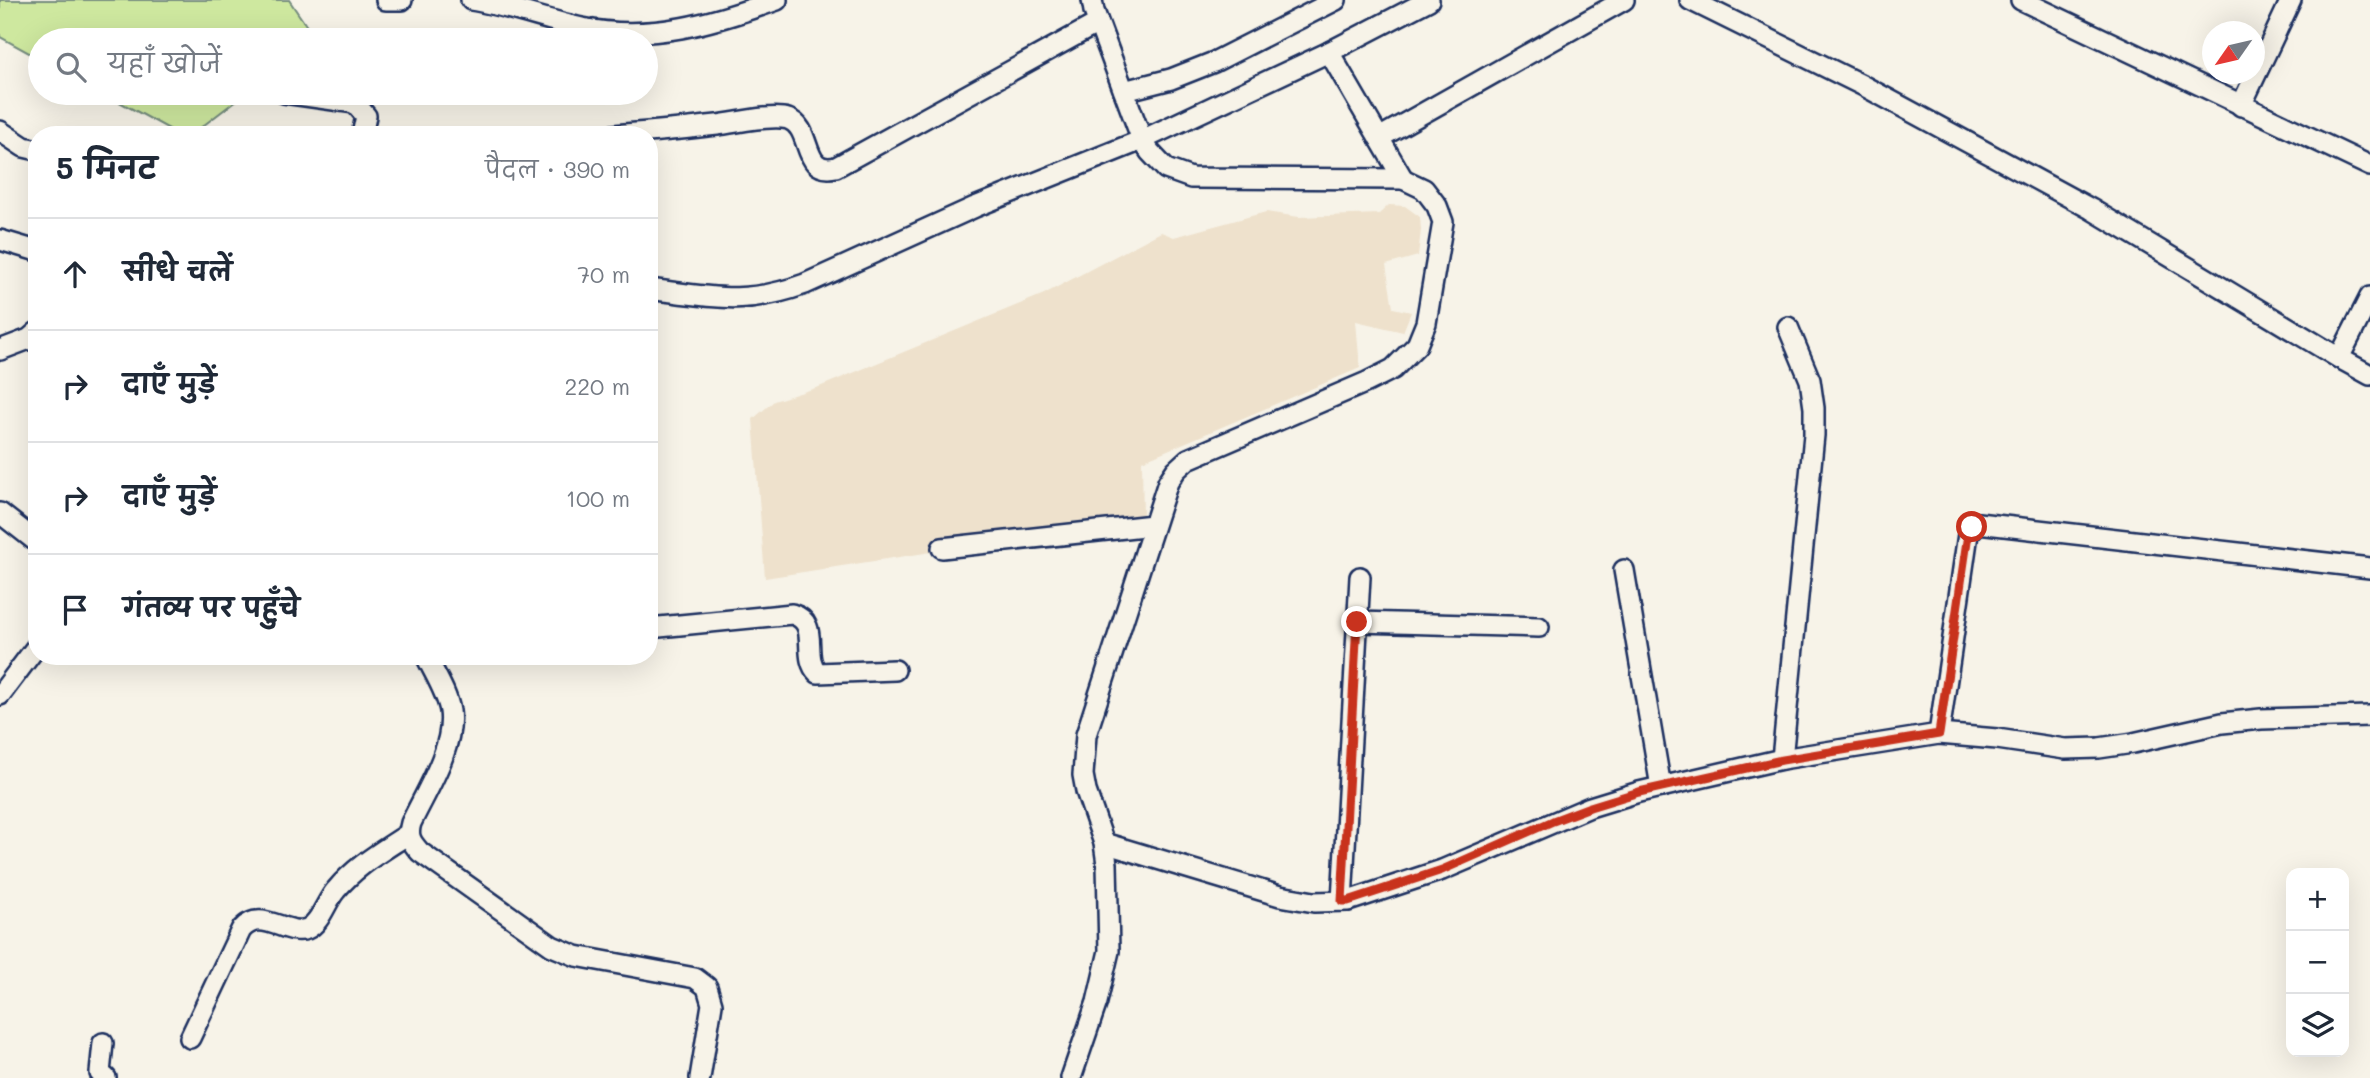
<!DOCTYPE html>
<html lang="hi">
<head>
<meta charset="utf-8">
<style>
	:root { --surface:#fff; --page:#f2f2f3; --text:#1f2937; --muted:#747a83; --line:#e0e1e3 }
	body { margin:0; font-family:Mali,"Playpen Sans Deva",sans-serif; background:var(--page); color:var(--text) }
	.controls { position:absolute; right:21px; bottom:21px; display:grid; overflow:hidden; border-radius:14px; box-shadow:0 7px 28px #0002 }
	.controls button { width:63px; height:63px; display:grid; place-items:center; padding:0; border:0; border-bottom:2px solid var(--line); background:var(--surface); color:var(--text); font:35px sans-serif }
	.compass { position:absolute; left:2202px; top:21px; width:63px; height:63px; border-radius:50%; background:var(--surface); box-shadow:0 7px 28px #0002; rotate:236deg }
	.stop { position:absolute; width:21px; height:21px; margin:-16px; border:5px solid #c8321e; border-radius:50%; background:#fff }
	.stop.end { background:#c8321e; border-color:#fff; box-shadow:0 2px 7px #0008 }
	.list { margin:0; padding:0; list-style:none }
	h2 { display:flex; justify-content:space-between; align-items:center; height:91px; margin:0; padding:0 28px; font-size:30px }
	h2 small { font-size:23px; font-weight:400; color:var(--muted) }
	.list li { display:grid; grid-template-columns:46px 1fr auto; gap:21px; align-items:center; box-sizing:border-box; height:112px; padding:0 28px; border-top:2px solid var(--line) }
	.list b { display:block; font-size:26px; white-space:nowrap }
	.list em { font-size:23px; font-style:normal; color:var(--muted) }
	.icon { flex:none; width:38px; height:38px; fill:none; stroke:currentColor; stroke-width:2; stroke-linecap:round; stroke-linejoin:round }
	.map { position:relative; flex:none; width:2370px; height:1078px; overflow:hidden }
	.search { position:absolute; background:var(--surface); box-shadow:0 7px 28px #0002; left:28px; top:28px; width:630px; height:77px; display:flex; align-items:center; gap:18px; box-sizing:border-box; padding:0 24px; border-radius:38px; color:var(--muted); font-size:26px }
	.panel { position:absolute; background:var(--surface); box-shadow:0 7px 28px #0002; left:28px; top:126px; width:630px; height:539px; border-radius:28px }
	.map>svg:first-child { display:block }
</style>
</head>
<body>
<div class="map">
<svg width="2370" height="1078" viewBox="0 0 2370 1078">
	<rect width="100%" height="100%" fill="#f7f3e8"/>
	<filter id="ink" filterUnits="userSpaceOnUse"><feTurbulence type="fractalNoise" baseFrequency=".0143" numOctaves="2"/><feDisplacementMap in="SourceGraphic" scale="14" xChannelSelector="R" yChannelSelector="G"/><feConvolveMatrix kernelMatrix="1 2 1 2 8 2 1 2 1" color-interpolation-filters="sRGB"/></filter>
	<g filter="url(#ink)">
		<!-- built -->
		<path fill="#eee1cc" d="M1389,205L1405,206L1420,217L1421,230L1418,256L1386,265L1393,308L1411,312L1403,332L1356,321L1360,368L1142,461L1143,519L765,578L753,419L774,401L819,387L1044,294L1161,232L1174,237L1266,212L1299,217L1379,214Z"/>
		<!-- green -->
		<g fill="#cee89f" stroke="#748c7e" stroke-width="2">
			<path d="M0,0H289L316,40H40V59L0,37Z"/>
			<path d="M103,93H246L191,135H180Z"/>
		</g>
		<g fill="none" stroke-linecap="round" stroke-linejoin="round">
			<defs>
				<g id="minor">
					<path d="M386,0H402"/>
					<path d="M471,0C509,6 545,20 582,28C651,42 713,23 777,0"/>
					<path d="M1690,0L1862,85L2091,209L2339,358"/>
					<path d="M2021,0L2370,166"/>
					<path d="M1329,52L1403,179"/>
					<path d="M1124,91L1171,79L1214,62L1336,0"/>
					<path d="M284,93L355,103L366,116L362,135"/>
					<path d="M2241,106L2291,0"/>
					<path d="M0,131L24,147L37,150"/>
					<path d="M614,135C649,132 683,129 717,125C736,123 771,114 788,119C814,128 800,175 836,167L1098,23"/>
					<path d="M1379,138L1624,0"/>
					<path d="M0,240L37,251"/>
					<path d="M649,289C711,297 745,306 805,284L975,207L1142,140L1329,52L1429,0"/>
					<path d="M2370,297L2339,358L2370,375"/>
					<path d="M0,350L29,339L37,332"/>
					<path d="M0,513L37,542"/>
					<path d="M942,548L1153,525"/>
					<path d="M1624,570L1661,787"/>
					<path d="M1358,622L1539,627"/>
					<path d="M649,628L792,614C822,623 800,656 818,673L895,670"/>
					<path d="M426,656C434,673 447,693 450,711C455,747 426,791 411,823C407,836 411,842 420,852L552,946L576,956L695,978L707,987L712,1004L700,1078"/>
					<path d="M0,695L37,646"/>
					<path d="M1939,734L1968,534L1978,523L2370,568"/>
					<path d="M1782,759L1814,435V408L1810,380L1788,327"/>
					<path d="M1104,843L1280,896L1314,902L1348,901L1442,870L1590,807L1639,792L1782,759L1939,734L1997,739L2065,749L2099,748L2133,743L2222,723L2261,719L2370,716"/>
					<path d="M1342,901L1360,577"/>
					<path d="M190,1038L241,930C261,906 286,937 307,929C321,923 326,901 336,890C357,865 381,852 408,834"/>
					<path d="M103,1043L100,1073L106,1078"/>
					<path d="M1071,1078L1097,1002L1109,951L1107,864L1104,843L1086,791L1083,775L1086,735L1168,482L1176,470L1188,459L1367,382L1393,369L1417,345L1426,323L1443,222L1437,206L1424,189L1403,179L1191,178L1166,169L1150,152L1142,140L1094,11L1092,0"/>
				</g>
			</defs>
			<!-- minor casing -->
			<use href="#minor" stroke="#1b2f5e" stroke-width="24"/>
			<!-- minor -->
			<use href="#minor" stroke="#f7f3e8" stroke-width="19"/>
		</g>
	</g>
	<g fill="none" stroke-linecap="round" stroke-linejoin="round" filter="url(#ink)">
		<!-- route -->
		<path stroke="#c8321e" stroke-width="9" d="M1357,622L1342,901H1348L1442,870L1553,821L1590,807L1639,792L1782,760L1939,734L1968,534L1972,527"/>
	</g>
</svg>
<div class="controls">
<button>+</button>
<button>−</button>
<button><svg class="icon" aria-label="layers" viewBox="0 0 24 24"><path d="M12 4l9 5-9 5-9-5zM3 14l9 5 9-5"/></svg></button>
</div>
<svg class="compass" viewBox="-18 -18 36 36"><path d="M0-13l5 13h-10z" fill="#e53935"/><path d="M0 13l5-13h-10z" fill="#747a83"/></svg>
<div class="stop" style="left:1972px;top:527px"></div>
<div class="stop end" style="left:1357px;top:622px"></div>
<div class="search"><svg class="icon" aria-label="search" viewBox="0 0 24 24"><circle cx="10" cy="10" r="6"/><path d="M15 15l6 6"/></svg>यहाँ खोजें</div>
<section class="panel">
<h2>5 मिनट<small>पैदल · 390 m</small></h2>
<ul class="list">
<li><svg class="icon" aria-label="ahead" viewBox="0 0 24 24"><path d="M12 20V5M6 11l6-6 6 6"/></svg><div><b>सीधे चलें</b></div><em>70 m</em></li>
<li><svg class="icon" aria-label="right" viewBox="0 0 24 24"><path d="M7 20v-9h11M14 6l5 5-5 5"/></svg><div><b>दाएँ मुड़ें</b></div><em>220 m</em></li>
<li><svg class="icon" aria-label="right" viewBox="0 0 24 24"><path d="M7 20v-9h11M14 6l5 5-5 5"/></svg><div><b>दाएँ मुड़ें</b></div><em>100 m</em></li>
<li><svg class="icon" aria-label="arrive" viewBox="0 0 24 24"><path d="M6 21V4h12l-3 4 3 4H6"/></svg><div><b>गंतव्य पर पहुँचे</b></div></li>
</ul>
</section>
</div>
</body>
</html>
